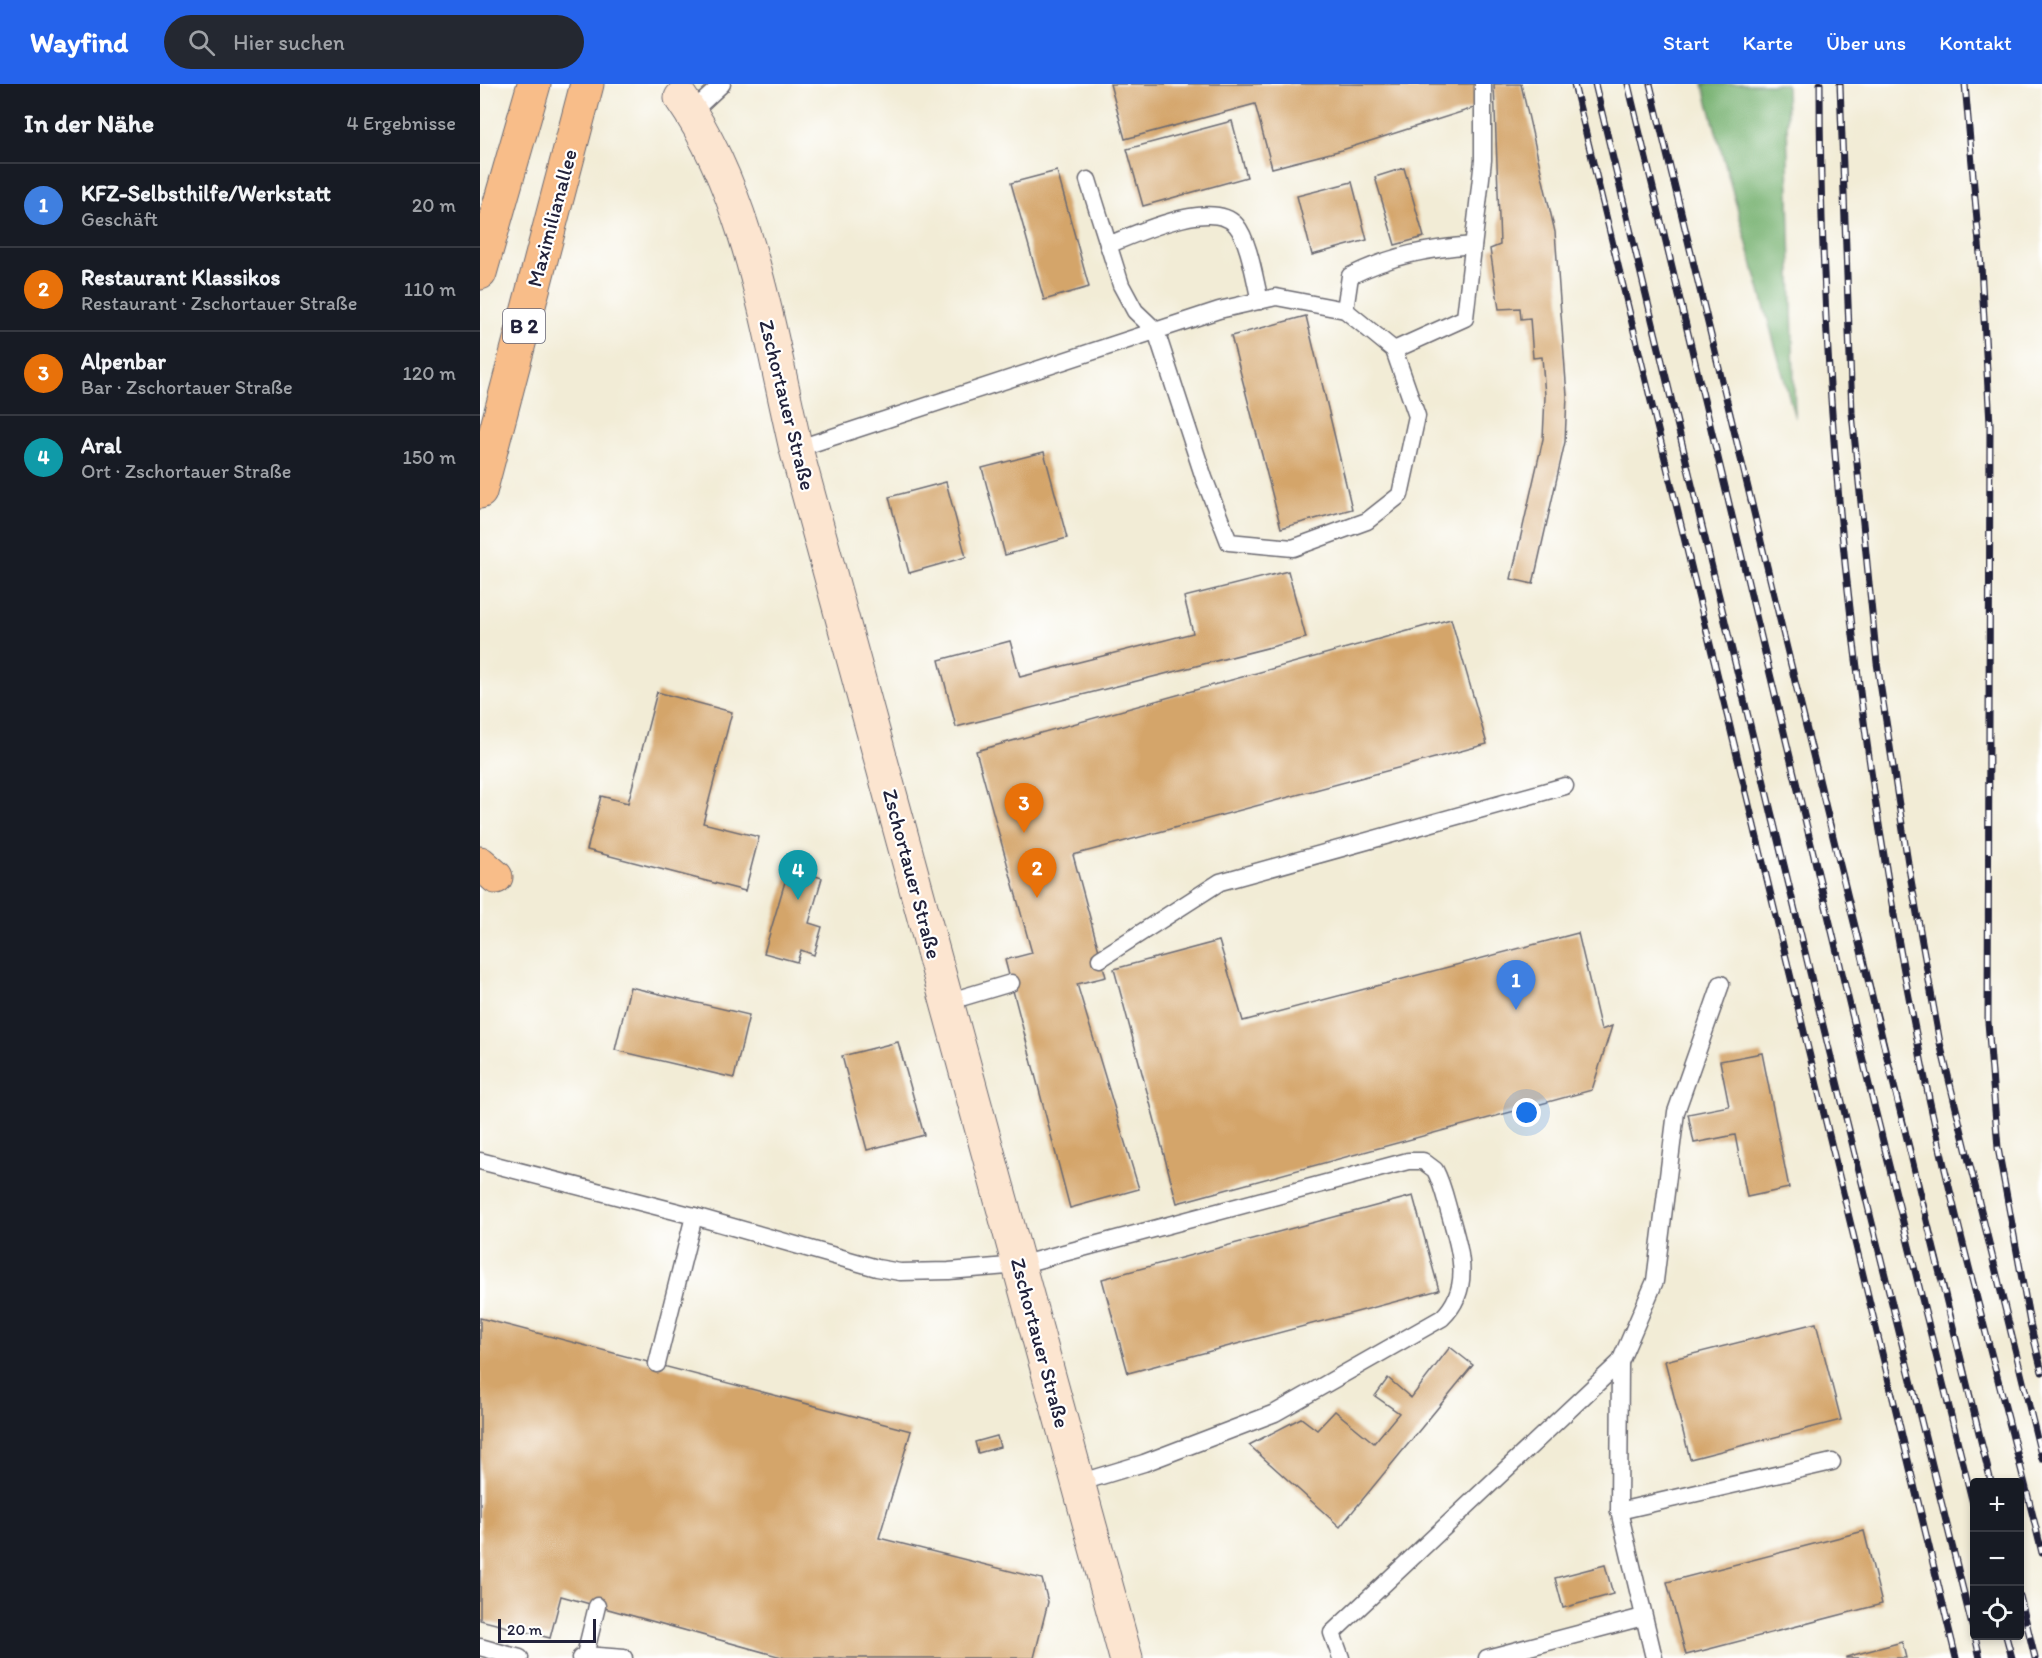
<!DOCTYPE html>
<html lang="de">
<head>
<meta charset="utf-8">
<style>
	:root { --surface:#171b24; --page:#242831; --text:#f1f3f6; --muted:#9ea1a6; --line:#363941; --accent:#2563eb }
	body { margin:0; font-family:Itim,sans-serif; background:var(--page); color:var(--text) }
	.controls { position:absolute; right:18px; bottom:18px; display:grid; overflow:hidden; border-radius:6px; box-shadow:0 3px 9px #0003 }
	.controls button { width:54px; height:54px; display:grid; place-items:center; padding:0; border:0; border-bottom:2px solid var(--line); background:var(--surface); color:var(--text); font:30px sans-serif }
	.scale { position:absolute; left:18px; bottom:15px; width:98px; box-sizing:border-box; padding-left:6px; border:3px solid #22223b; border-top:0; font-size:16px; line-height:21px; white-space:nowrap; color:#22223b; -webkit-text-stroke:4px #fff; paint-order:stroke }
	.you { position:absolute; left:1047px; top:1029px; width:21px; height:21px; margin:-15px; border:4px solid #fff; border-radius:50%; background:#1a73e8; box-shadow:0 0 0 9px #1a73e833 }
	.badge { display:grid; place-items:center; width:39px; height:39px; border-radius:50%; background:var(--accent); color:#fff; font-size:20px; font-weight:700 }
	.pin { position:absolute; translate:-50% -50px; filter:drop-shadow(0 2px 3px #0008) }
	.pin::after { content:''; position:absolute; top:32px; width:21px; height:18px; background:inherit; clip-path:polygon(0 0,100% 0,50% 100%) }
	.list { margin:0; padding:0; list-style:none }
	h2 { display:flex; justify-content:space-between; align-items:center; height:78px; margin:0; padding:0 24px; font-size:26px }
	h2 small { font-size:20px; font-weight:400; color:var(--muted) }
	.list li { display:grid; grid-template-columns:39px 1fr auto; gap:18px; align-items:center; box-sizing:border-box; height:84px; padding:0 24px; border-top:2px solid var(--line) }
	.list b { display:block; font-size:22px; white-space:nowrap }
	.list p { margin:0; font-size:20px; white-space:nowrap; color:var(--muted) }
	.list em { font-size:20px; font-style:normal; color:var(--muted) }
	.icon { flex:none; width:33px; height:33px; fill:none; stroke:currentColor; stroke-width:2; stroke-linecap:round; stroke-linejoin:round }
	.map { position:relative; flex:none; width:1562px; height:1574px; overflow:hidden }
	header { display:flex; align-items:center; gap:36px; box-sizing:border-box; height:84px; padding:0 30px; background:var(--accent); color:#fff }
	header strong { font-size:28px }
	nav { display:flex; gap:33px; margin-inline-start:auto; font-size:21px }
	.search { width:420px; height:54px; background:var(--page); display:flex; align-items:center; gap:15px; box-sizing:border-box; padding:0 21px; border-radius:33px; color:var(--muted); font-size:22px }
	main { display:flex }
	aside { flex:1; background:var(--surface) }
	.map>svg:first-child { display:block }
</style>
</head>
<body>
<header>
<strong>Wayfind</strong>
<div class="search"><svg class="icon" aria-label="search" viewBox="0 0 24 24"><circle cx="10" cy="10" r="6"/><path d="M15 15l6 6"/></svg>Hier suchen</div>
<nav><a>Start</a><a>Karte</a><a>Über uns</a><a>Kontakt</a></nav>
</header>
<main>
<aside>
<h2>In der Nähe<small>4 Ergebnisse</small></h2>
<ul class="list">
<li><span class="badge" style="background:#3f7fe0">1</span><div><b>KFZ-Selbsthilfe/Werkstatt</b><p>Geschäft</p></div><em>20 m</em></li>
<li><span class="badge" style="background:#e8710a">2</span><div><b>Restaurant Klassikos</b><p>Restaurant · Zschortauer Straße</p></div><em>110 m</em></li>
<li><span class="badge" style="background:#e8710a">3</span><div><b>Alpenbar</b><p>Bar · Zschortauer Straße</p></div><em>120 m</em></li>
<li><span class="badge" style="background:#0f9aa8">4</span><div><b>Aral</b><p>Ort · Zschortauer Straße</p></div><em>150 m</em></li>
</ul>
</aside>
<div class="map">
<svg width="1562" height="1574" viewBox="0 0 1562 1574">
	<rect width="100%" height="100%" fill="#fff"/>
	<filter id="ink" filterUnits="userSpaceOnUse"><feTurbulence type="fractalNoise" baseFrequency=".0167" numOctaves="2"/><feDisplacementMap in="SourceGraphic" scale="12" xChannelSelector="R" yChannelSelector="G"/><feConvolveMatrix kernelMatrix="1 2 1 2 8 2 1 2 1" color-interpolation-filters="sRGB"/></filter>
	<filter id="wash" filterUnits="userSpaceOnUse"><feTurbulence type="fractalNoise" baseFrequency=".008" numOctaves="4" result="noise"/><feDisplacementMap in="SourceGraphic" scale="24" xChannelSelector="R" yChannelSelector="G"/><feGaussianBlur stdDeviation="1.35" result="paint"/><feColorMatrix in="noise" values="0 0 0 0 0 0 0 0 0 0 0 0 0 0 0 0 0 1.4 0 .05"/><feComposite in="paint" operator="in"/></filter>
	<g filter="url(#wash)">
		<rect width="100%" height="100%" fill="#f2ecd6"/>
		<!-- forest -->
		<path fill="#78b272" stroke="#4d6a56" stroke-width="1.5" d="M1223,0H1306L1315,334Z"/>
		<g id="blocks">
			<!-- building -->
			<g fill="#d4a56b">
				<path d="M630,0H996L997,23L862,66L792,84L775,20L645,55Z"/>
				<path d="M1014,0H1041L1075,148L1087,312L1085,358L1053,500L1031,495L1063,355L1065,312L1062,273L1053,274L1050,234L1041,235L1040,224L1019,225L1010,165L1020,161Z"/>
				<path d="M752,37L767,93L663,122L647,65Z"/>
				<path d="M924,84L944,153L915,161L895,93Z"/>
				<path d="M577,87L609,203L564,216L531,99Z"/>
				<path d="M872,98L887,156L832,171L817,112Z"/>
				<path d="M826,232L872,425L801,444L751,252Z"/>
				<path d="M564,368L587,454L525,471L502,384Z"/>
				<path d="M466,398L486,473L429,489L409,413Z"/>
				<path d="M808,487L826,554L476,643L459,576L530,557L540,593L713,549L704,513Z"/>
				<path d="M971,535L1007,660L593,771L626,893L597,900L659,1105L590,1124L525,876L552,869L496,667Z"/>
				<path d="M177,608L252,628L223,739L279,753L265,807L107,766L121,712L148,719Z"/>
				<path d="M309,784L342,794L329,839L342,843L334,871L321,866L317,878L284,869Z"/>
				<path d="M1098,849L1121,946L1132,942L1112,1006L697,1119L634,885L739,857L763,937Z"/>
				<path d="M150,903L269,931L254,994L135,966Z"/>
				<path d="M418,958L444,1051L387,1066L362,972Z"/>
				<path d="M1282,969L1309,1104L1267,1113L1255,1051L1214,1059L1208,1030L1249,1022L1240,977Z"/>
				<path d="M933,1112L959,1206L648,1289L622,1195Z"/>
				<path d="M0,1234L431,1347L399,1454L562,1495L568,1518L554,1574H305L81,1512L70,1554L0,1536Z"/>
				<path d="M1336,1239L1361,1336L1210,1375L1185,1277Z"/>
				<path d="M970,1263L993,1281L860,1443L769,1361L821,1334L837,1346L855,1327L894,1359L919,1329L895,1312L908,1294L931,1314Z"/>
				<path d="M517,1352L520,1363L498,1369L495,1358Z"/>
				<path d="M1384,1447L1402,1520L1206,1571L1187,1498Z"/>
				<path d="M1125,1481L1133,1510L1083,1524L1075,1494Z"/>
				<path d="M1422,1558L1426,1574H1366V1573Z"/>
			</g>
		</g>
	</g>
	<g filter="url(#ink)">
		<use href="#blocks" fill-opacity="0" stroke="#6b6971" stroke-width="1.5"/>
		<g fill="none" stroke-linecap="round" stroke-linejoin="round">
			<defs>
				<g id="lane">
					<path d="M211,29L242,0"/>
					<path d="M628,161C656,150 732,114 756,141C769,156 775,197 780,217"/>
					<path d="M865,226L870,192C913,171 946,165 993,161"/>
					<path d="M914,266L985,234L1003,76V0"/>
					<path d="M316,365L739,226L796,213L865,226L914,266L937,332L920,411L887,437L813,464L749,458L724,394L676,247L655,227L641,201L608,96"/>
					<path d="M620,875L740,798L1085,702"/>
					<path d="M467,918L531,899"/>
					<path d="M0,1077L214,1132L177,1280"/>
					<path d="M214,1132L397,1184L420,1188L469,1187L539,1181L928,1077H943L955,1086C963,1101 966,1118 971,1134C981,1170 992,1205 962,1234L795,1329L664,1379L598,1399"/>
					<path d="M1140,1278L1175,1197L1196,1028L1241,900"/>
					<path d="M1139,1427L1352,1378"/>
					<path d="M0,1563L40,1574"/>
					<path d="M105,1571L117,1522"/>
					<path d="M100,1574L105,1571L144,1574"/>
					<path d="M861,1574L852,1549L1140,1278L1139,1427L1174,1574"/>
					<path d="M1007,1574L1163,1533"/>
				</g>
				<path id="secondary" d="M201,14C270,113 289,249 316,365L646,1574"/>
				<g id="highway">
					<path d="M0,189L54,0"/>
					<path d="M0,408L107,0"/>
					<path d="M0,779L16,793"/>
				</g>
			</defs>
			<!-- lane casing -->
			<use href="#lane" stroke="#6b6971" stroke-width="19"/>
			<!-- secondary casing -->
			<use href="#secondary" stroke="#6b6971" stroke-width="35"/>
			<!-- highway casing -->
			<use href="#highway" stroke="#6b6971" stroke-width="35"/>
			<!-- lane -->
			<use href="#lane" stroke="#fff" stroke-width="16"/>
			<!-- secondary -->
			<use href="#secondary" stroke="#fce5d0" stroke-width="33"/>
			<!-- highway -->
			<use href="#highway" stroke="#f8bd89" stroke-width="33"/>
			<defs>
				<g id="rail">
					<path d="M1094,0L1476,1574"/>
					<path d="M1115,0L1334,905L1494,1550"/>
					<path d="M1148,0L1389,1001L1494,1424"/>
					<path d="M1170,0C1283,466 1396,933 1511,1398"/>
					<path d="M1340,0C1340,322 1375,644 1438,960C1471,1131 1521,1299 1562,1469"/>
					<path d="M1360,0L1372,329L1397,579L1428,779L1460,959L1562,1375"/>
					<path d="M1485,0L1501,182L1510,340L1508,938L1518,1064L1550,1239L1562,1288"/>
					<path d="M1540,1512L1555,1574"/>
					<path d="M1495,1552L1500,1574"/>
					<path d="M1526,1552L1532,1574"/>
				</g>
			</defs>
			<!-- rail casing -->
			<use href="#rail" stroke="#22223b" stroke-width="7"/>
			<!-- rail -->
			<use href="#rail" stroke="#fff" stroke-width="4.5" stroke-dasharray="14" stroke-linecap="butt"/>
		</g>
	</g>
	<g text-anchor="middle" stroke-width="4.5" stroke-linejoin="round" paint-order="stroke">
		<!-- shield labels -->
		<rect fill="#fff" stroke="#646476" stroke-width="1.5" x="23" y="225" width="42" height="34" rx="4.5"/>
		<g font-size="20" font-weight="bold" fill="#22223b">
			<text x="44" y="249">B 2</text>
		</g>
		<!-- street labels -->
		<g font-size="21" fill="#22223b" stroke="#fff">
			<text transform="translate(72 134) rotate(-75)" y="7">Maximilianallee</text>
			<text transform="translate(307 321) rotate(76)" y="7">Zschortauer Straße</text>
			<text transform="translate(432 790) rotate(75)" y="7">Zschortauer Straße</text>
			<text transform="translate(560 1259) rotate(75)" y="7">Zschortauer Straße</text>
		</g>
	</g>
</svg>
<div class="controls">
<button>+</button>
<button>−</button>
<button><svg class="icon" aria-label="locate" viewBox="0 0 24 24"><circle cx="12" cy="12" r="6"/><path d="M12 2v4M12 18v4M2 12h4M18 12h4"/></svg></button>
</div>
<div class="scale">20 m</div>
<div class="you"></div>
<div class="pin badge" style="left:1036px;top:926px;background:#3f7fe0">1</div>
<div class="pin badge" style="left:557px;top:814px;background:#e8710a">2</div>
<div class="pin badge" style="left:544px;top:749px;background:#e8710a">3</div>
<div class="pin badge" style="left:318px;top:816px;background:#0f9aa8">4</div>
</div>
</main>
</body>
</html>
